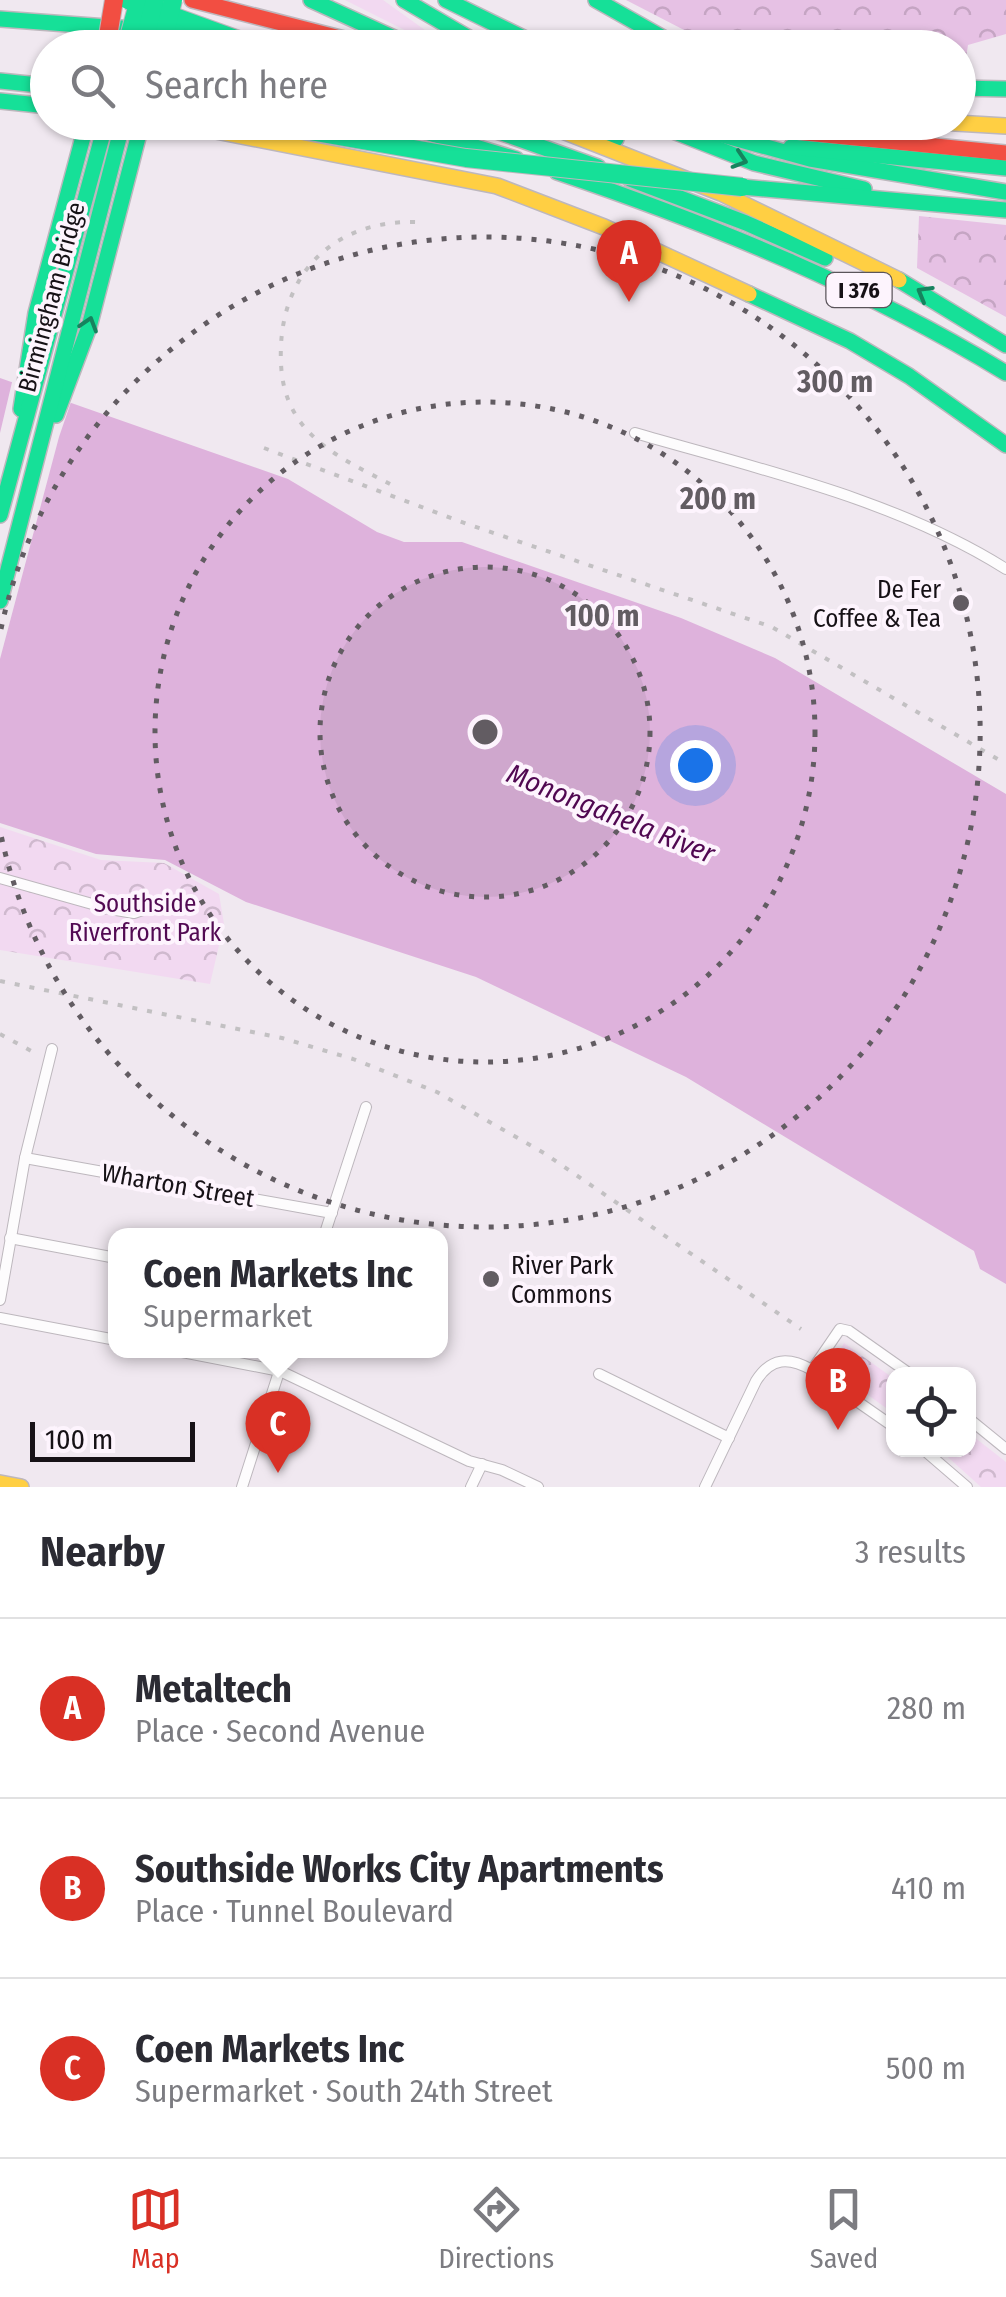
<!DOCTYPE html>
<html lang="en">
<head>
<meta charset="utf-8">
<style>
	:root { --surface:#fff; --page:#f2f2f3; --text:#2b2b33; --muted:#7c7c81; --line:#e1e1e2; --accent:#d93025 }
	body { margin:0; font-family:"Fira Sans Condensed",sans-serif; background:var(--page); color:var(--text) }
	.controls { position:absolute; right:30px; bottom:30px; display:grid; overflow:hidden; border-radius:20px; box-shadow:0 2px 8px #0004 }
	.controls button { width:90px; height:90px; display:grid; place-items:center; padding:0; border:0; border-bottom:2px solid var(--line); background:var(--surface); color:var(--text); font:50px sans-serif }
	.scale { position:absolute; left:30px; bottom:25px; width:165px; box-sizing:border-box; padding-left:10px; border:5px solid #161116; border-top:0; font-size:28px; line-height:35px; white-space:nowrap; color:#161116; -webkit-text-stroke:8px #fdf4fd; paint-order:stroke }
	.you { position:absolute; left:695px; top:765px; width:35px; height:35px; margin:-25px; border:8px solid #fff; border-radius:50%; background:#1a73e8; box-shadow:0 0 0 15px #1a73e833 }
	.badge { display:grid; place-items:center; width:65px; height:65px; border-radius:50%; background:var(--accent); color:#fff; font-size:32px; font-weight:700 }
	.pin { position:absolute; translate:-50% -82px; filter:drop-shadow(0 2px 5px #0008) }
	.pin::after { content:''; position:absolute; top:52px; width:35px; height:30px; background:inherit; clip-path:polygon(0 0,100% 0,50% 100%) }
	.popup { position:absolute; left:108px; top:1228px; width:340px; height:130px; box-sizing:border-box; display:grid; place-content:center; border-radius:20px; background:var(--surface); filter:drop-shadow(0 2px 8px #0005); font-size:32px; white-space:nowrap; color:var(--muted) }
	.popup b { font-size:38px; color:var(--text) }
	.popup::after { content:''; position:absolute; left:50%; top:100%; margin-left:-20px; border:20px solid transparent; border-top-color:var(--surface) }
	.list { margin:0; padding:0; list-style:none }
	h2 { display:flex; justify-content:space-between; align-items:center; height:130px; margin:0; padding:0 40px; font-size:42px }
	h2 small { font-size:32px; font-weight:400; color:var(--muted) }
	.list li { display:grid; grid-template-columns:65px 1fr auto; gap:30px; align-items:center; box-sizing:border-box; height:180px; padding:0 40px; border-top:2px solid var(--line) }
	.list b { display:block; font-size:38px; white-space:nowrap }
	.list p { margin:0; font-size:32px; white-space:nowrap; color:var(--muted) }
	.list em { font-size:32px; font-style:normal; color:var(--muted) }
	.icon { flex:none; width:55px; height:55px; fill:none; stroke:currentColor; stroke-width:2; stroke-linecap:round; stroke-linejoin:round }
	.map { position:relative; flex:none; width:1006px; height:1487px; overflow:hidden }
	.search { position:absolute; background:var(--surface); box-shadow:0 2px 8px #0004; left:30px; right:30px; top:30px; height:110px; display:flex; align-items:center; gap:25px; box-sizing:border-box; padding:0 35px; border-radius:55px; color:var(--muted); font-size:38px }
	.sheet { height:670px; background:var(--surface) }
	nav { display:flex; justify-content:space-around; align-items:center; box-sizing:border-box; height:140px; border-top:2px solid var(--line); background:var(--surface); font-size:28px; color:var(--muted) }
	nav a { display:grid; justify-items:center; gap:5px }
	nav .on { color:var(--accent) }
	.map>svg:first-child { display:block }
</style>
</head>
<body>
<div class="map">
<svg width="1006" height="1487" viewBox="0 0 1006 1487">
	<defs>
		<pattern id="forest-crowns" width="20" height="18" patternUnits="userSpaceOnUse" patternTransform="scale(2.5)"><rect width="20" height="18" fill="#e6c1e4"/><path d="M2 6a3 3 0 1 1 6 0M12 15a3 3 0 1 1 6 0" fill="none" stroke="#c5a5c3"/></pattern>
		<pattern id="park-crowns" width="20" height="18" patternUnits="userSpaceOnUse" patternTransform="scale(2.5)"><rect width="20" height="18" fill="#f2d9f1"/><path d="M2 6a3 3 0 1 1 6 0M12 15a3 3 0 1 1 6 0" fill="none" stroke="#cfb9ce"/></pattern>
	</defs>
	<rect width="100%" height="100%" fill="#f0e8f0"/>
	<!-- grass -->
	<path fill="#f2d9f1" d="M345,0H383L443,43L436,46Z"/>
	<!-- forest -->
	<g fill="url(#forest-crowns)">
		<path d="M626,0H1006V34L968,45L964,71H959L958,48L717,47Z"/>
		<path d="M919,216L1006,225V317L917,268Z"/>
	</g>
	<!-- park -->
	<g fill="url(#park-crowns)">
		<path d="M0,827L101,860L164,863L219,894L224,924L210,984L0,950Z"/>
		<path d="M844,1343L893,1378V1413L829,1367Z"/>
		<path d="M969,1433L1006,1462V1487H981L940,1450H968Z"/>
	</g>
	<!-- water -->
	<path fill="#deb2dc" d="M0,378L288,479L377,532L404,542H462L681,618L775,658L1006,794V1284L980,1269L974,1251L686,1077L476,977L246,902L165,860L96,854L0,823Z"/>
	<!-- pier -->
	<path fill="#f0e8f0" d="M13,378L72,399L59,437L0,659V433Z"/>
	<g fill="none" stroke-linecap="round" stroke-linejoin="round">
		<defs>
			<g id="street">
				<path d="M635,433C759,469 897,500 1006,569"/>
				<path d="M0,878L110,909L134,913L154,906"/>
				<path d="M25,1158L332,1213"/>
				<path d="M324,1236L366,1107"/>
				<path d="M10,1238L116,1258"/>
				<path d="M0,1300L25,1158L52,1049"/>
				<path d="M0,1318L116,1340"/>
				<path d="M172,1350L280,1371L469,1461L502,1470L538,1487"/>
				<path d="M812,1370L840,1329L849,1331L910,1374"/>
				<path d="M599,1374L729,1438"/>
				<path d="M968,1418L1006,1449"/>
				<path d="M924,1450L967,1487"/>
				<path d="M242,1487L286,1350"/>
				<path d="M471,1487L482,1464"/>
				<path d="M705,1487L756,1381C771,1357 789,1357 812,1370L894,1427"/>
			</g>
			<g id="fast">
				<path d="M311,0L416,48"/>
				<path d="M404,0L486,48"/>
				<path d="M446,0L544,48"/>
				<path d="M596,0L681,48"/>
				<path d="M0,19L147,30"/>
				<path d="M178,34L226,41"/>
				<path d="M0,81L48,86"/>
				<path d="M958,88L1006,89"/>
				<path d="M0,101L48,106"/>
				<path d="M392,122L516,159"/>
				<path d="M471,122L598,167"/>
				<path d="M582,122L616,139"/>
				<path d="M650,122L754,163L864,189"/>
				<path d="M675,122L810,159L1006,192"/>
				<path d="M791,147L1006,168"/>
				<path d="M557,172C714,225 864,287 1006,373"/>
				<path d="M630,179L746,223L825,258"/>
				<path d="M742,187L1006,210"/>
				<path d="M899,280L1006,345"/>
				<path d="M749,294L850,341L909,376L1006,445"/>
				<path d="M21,409L36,313L87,122"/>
				<path d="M56,415L89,327L142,122"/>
				<path d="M0,515L106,122"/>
				<path d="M0,601L123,122"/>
			</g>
			<g id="slow">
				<path d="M170,122L497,186L604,227L749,294"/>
				<path d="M264,122L292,128"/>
				<path d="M540,122L721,193L899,280"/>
				<path d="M939,122L1006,126"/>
				<path d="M0,1483L21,1487"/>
			</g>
			<g id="jam">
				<path d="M192,0L379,48"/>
				<path d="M737,122L795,132L1006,153"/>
			</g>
		</defs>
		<!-- street casing -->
		<use href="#street" stroke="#bdb7bd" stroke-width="12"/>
		<!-- fast casing -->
		<use href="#fast" stroke="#bdb7bd" stroke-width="18"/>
		<!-- slow casing -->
		<use href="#slow" stroke="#bdb7bd" stroke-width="18"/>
		<!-- jam casing -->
		<use href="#jam" stroke="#bdb7bd" stroke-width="18"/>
		<!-- street -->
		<use href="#street" stroke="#fdfcfd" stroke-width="10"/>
		<!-- fast -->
		<use href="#fast" stroke="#16e098" stroke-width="15"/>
		<!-- slow -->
		<use href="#slow" stroke="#ffcf43" stroke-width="15"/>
		<!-- jam -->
		<use href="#jam" stroke="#f24e42" stroke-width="15"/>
		<!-- rail -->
		<g stroke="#c2c0c2" stroke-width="4" stroke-dasharray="5 10" stroke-linecap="butt">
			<path d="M264,448L470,525L772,627L1006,764"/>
			<path d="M390,484C356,466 314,448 294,412C282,391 280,368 281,345C285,267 339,220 416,222"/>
			<path d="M0,981L282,1038L353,1059L437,1092L544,1153L801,1329"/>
			<path d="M0,1034L33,1052"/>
		</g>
		<defs>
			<g id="fast-bridge">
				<path d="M128,0L261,48"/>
				<path d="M158,31L178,34"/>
				<path d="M126,48L139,0"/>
				<path d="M143,48L155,0"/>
				<path d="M161,48L173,0"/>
				<path d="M292,128L466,158L742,187"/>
			</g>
			<path id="jam-bridge" d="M106,48L114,0"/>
		</defs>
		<!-- fast-bridge casing -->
		<use href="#fast-bridge" stroke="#bdb7bd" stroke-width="20" stroke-linecap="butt"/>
		<!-- jam-bridge casing -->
		<use href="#jam-bridge" stroke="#bdb7bd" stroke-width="20" stroke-linecap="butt"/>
		<!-- fast-bridge -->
		<use href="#fast-bridge" stroke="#16e098" stroke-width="18"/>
		<!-- jam-bridge -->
		<use href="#jam-bridge" stroke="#f24e42" stroke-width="18"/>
	</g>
	<!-- one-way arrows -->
	<defs><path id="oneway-chevron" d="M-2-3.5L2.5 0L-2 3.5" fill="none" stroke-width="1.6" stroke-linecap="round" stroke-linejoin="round" transform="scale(2.5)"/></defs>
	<g stroke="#16835e">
		<use href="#oneway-chevron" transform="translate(740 160) rotate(18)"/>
		<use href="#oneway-chevron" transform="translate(924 293) rotate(-150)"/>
		<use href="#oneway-chevron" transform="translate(89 324) rotate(-73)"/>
	</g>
	<!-- distance rings -->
	<circle cx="485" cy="732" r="165" fill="#625c62" fill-opacity=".12"/>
	<g fill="none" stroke="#625c62" stroke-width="5" stroke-dasharray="5 10">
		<circle cx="485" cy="732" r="165"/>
		<circle cx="485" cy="732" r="330"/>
		<path d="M1 629A495 495 0 1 1 1 835"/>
	</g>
	<!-- markers -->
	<g fill="#625c62" stroke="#fdf4fd" stroke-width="4">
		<circle cx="961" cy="603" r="10"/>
		<circle cx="491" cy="1279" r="10"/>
	</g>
	<g text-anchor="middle" stroke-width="8" stroke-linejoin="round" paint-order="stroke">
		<!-- shield labels -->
		<rect fill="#fdf4fd" stroke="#5b555b" stroke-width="2.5" x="826.5" y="273" width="65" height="34" rx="8"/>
		<g font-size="22" font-weight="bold" fill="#161116">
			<text x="859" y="298">I 376</text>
		</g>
		<!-- street labels -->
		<g font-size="25" fill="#161116" stroke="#fdf4fd">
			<text transform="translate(51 297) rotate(-75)" y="9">Birmingham Bridge</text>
			<text transform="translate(178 1185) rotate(10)" y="9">Wharton Street</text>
		</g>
		<!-- poi labels -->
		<g font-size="25" fill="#161116" stroke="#fdf4fd" text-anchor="end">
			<text x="941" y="598">De Fer<tspan x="941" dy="29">Coffee &amp; Tea</tspan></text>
			<text x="511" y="1274" text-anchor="start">River Park<tspan x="511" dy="29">Commons</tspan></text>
		</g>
		<!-- park labels -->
		<g font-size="25" fill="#520a53" stroke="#fdf4fd">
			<text x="145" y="912">Southside<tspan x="145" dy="29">Riverfront Park</tspan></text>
		</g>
		<!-- water labels -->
		<g font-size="28" font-style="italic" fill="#500751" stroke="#fdf4fd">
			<text transform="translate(611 813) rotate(22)" y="10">Monongahela River</text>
		</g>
	</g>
	<circle cx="485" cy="732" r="15" fill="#625c62" stroke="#fdf4fd" stroke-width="5"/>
	<g font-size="30" text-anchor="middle" font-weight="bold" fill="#625c62" stroke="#fdf4fd" stroke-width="8" stroke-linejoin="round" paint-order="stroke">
		<text x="835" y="392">300 m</text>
		<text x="718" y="509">200 m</text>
		<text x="602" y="626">100 m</text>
	</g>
</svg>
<div class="controls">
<button><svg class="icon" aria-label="locate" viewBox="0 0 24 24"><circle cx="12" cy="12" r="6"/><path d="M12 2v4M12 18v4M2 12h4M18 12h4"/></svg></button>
</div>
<div class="scale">100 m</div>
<div class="you"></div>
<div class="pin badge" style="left:629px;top:302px">A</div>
<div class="pin badge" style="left:838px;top:1430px">B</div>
<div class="pin badge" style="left:278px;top:1473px">C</div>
<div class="popup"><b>Coen Markets Inc</b>Supermarket</div>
<div class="search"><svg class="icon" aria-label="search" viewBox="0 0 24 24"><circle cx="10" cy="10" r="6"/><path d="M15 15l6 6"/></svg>Search here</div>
</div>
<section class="sheet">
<h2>Nearby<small>3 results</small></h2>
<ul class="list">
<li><span class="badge">A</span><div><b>Metaltech</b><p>Place · Second Avenue</p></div><em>280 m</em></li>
<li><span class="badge">B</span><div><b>Southside Works City Apartments</b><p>Place · Tunnel Boulevard</p></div><em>410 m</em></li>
<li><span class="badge">C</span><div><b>Coen Markets Inc</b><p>Supermarket · South 24th Street</p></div><em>500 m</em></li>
</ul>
</section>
<nav>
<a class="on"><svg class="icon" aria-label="map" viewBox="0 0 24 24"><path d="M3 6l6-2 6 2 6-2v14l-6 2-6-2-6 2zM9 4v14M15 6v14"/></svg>Map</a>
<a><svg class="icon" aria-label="directions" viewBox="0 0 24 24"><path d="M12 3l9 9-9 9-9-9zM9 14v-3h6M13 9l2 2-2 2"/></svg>Directions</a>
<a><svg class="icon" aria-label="saved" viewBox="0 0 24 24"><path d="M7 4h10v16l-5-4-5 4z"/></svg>Saved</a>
</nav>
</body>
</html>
